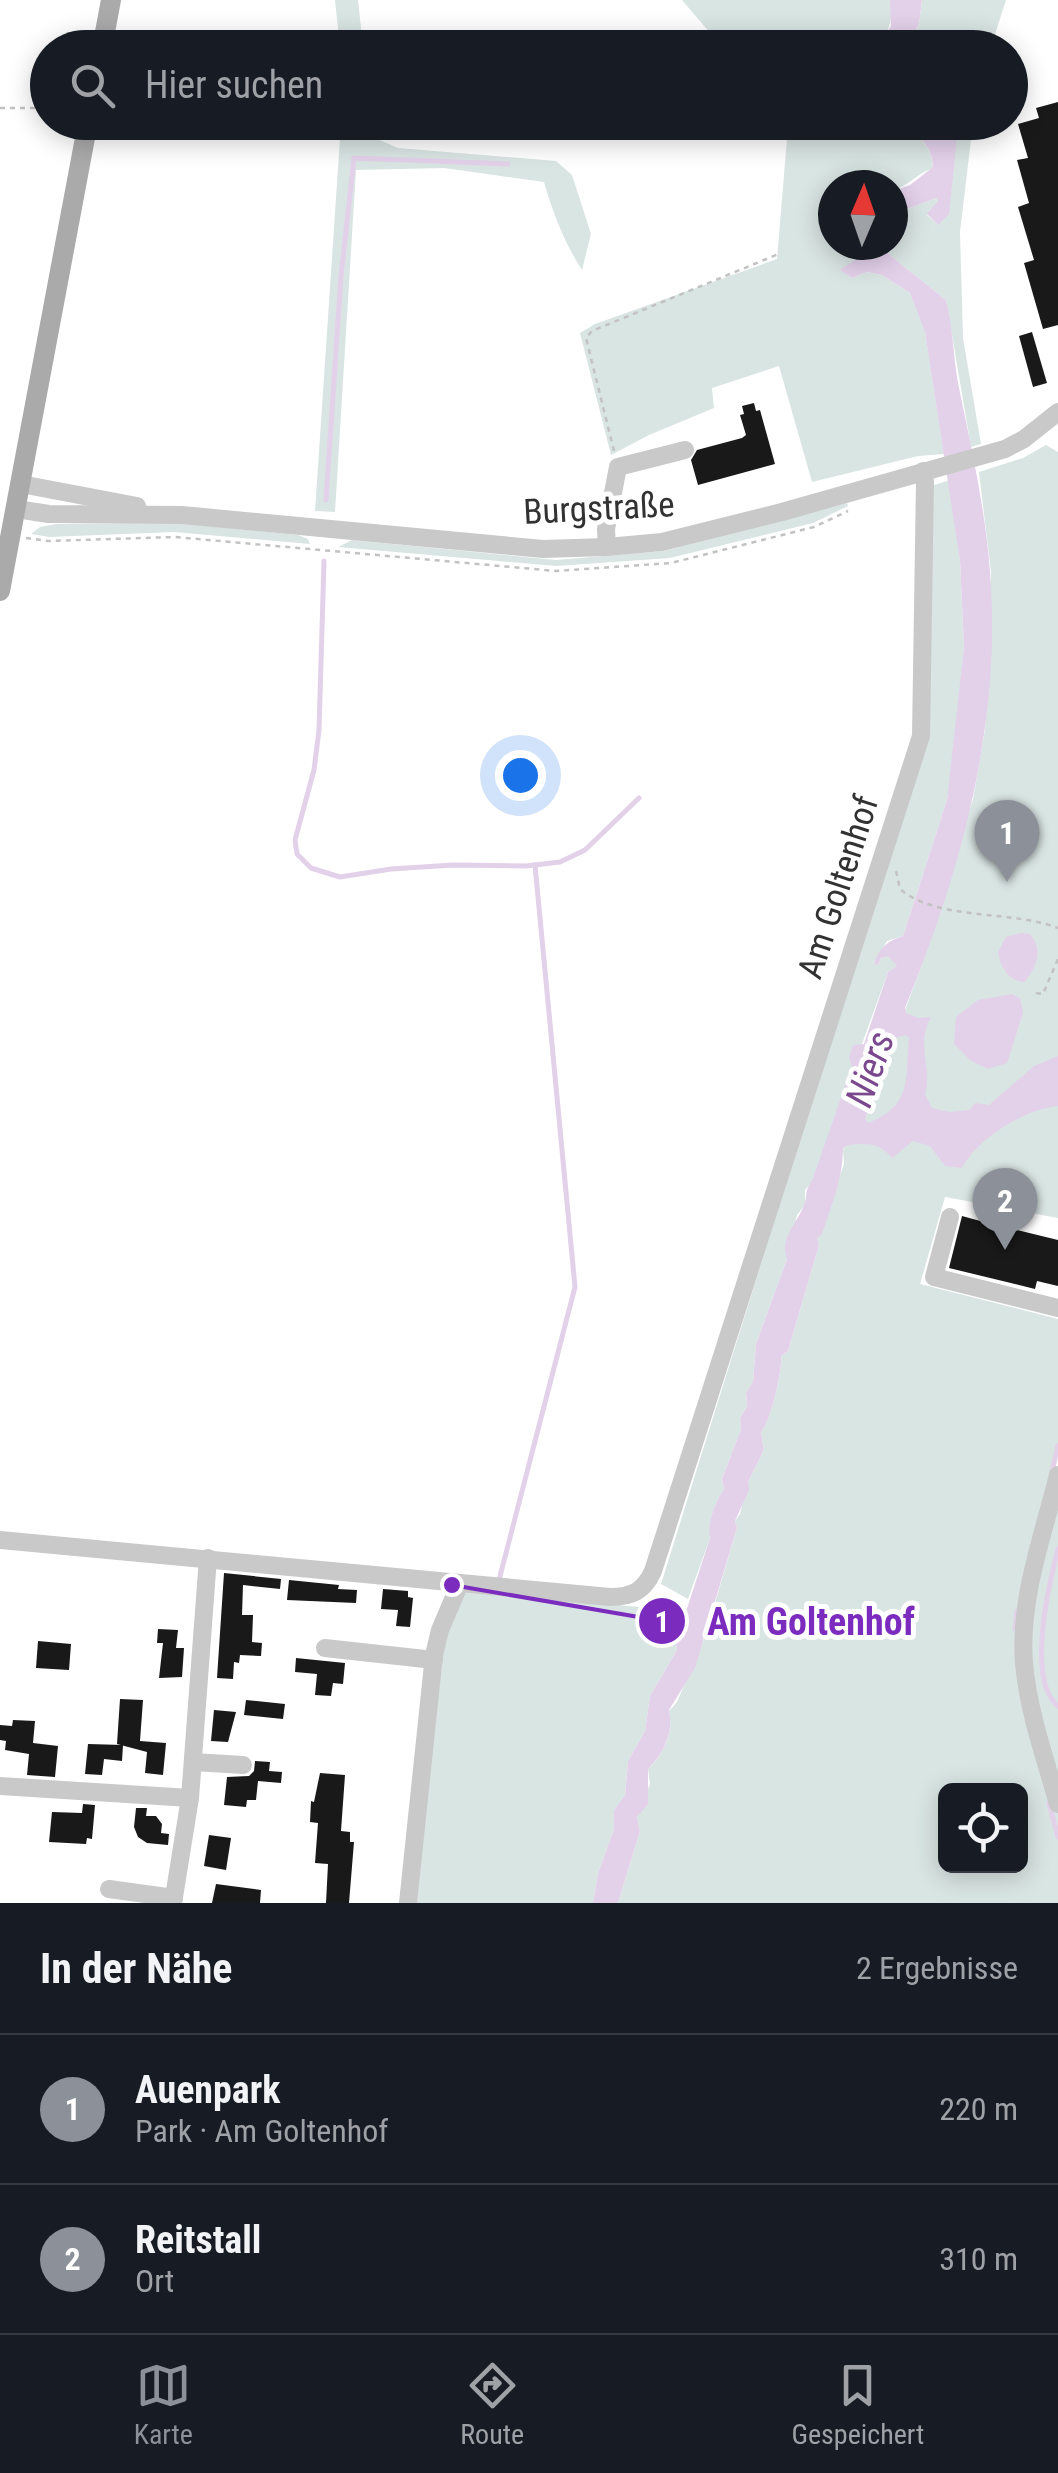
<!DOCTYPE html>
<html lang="de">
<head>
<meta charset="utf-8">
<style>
	:root { --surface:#171b24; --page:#242831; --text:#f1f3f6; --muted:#9ea1a6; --line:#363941; --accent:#8c9099 }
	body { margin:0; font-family:"Roboto Condensed",sans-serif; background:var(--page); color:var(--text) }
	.controls { position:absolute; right:30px; bottom:30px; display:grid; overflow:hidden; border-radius:15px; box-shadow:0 5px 25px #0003 }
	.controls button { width:90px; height:90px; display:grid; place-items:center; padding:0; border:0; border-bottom:2px solid var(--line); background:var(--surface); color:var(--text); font:50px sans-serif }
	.compass { position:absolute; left:818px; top:170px; width:90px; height:90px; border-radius:50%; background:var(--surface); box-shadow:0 5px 25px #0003; rotate:2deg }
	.you { position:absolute; left:520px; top:775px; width:35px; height:35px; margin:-25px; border:8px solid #fff; border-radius:50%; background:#1a73e8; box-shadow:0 0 0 15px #1a73e833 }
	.badge { display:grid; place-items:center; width:65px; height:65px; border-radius:50%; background:var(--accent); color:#fff; font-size:32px; font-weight:700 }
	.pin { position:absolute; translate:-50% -82px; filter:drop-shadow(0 2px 5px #0008) }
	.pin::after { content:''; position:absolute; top:52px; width:35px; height:30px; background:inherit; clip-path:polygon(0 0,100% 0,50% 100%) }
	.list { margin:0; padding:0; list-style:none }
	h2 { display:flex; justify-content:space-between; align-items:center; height:130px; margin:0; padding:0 40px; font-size:42px }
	h2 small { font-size:32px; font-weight:400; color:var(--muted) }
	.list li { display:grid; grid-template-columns:65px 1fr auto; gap:30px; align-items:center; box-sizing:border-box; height:150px; padding:0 40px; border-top:2px solid var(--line) }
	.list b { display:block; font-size:38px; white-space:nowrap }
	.list p { margin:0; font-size:32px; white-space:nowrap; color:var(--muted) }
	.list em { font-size:32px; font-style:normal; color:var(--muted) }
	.icon { flex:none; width:55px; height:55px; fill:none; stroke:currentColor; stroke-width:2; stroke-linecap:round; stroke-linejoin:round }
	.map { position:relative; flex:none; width:1058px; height:1903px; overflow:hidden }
	.search { position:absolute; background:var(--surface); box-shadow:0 5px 25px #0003; left:30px; right:30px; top:30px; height:110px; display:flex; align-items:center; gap:25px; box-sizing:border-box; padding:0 35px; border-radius:55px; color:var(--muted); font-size:38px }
	.sheet { height:430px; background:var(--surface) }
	nav { display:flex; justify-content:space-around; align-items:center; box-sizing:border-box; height:140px; border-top:2px solid var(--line); background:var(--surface); font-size:28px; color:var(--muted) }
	nav a { display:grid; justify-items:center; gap:5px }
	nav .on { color:var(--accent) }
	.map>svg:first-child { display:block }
</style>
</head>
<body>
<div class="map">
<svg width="1058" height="1903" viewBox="0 0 1058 1903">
	<rect width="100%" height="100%" fill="#fff"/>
	<!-- green -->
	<g fill="#d9e5e3" fill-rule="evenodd">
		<path d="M335,0H358L363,47H340Z"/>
		<path d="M682,0H890C894,21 889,30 877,47H722Z"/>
		<path d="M922,0H1006L991,47L907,48L919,24Z"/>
		<path d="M341,123H368L375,138L398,148L556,161L572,175L591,234L582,270C564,242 553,213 544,182L444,168L356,170L335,512L315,511Z"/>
		<path d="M785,123H905C919,135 933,148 933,168C918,173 909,185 893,191V185H833V245H848L856,259L841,270L852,278L867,272L882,275L910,293L925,331L944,454L918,456L812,482L779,366L712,388L714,408L649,435L611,455L580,333L595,324L777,259L788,127Z"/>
		<path d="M940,123H973L960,232L963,338L981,444L971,447L946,300L877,245H893V214L937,198L939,200L927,215L938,225L957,137Z"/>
		<path d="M1046,445L1058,452V1218L945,1197L920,1284L1058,1319V1447L1050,1475L1058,1488V1903H618L640,1831L637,1817L650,1784L648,1769C664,1754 674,1732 669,1711L677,1702L705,1637L737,1528L735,1521L740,1514L748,1482L764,1450L761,1432C770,1422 783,1370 781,1356L788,1351L819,1245L817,1238L844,1164L843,1150L865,1119L921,967L973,799L985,730L991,644V572L979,472L1023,458ZM946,1790H1020V1866H946Z"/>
		<path d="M950,480L960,561L964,647L959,710L947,800L903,936L887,941L874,963L878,965L881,958L888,955L898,966L888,972L812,1182L805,1190V1205L797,1215L787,1259L756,1344L753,1381L746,1393L747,1406L740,1418L741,1429L722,1479L724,1490C715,1500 707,1526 710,1538L688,1599L661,1584L926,736L931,486Z"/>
		<path d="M847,503L848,506L813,523L670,558L556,566L338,547L352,540L556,560L664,551Z"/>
		<path d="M178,523L298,535L308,539L310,544L174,532L49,537L31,534L40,527L56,524Z"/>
		<path d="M464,1590L649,1608L645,1620L682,1624L674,1635L677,1650L650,1696L645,1731L628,1761L625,1795L614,1810V1829L598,1873L593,1903H413L440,1655Z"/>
	</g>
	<!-- water -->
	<g fill="#e3d1ea" fill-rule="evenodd">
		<path d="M890,0H922L919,24L907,47H877L891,26Z"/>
		<path d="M905,123H940L957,137L949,214L938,225L927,214L938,201L937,198L893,214V191L910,185L933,167C933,148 919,135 905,123Z"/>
		<path d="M848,245H877L946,300C953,327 953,355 958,383C971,446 985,507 990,571C1002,722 962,869 905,1008L906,1013L919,1018L931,1017C915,1046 933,1067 925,1094L932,1108L950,1112L970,1110L975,1103L989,1105L1034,1066L1058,1056V1106C1023,1110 978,1138 962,1168L945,1166L930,1146L913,1141L892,1158C880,1142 865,1143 847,1145L843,1149C843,1179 831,1206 822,1234L817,1238L819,1245L788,1351L781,1356C783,1370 770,1423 761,1432L764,1450L748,1482L749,1490L735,1521L737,1528L695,1668L669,1710C674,1732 664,1754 648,1769V1804L637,1817L640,1831L618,1903H593L598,1873L614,1829V1810L625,1795L628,1761L645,1731L650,1696L677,1650L674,1635L680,1630L710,1538C706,1529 715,1499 724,1490L722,1479L741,1429L740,1418L747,1406L746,1393L753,1381L756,1344L787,1259C779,1238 797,1224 804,1205C808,1195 804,1191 812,1181L852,1066L849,1058L853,1045L864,1044L888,972L897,966L888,956L881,958L878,965L874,964C878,948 889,940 903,936L947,800L964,647L960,561L925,332L910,293L882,275L867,272L852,278L840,270L856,259ZM905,1035L909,1037C905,1080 913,1105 868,1123L865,1119L895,1038Z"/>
		<path d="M1021,933L1030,934C1044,952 1036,966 1025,982C1009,982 1000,967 998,952L1006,937Z"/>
		<path d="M1012,994L1020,998L1023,1013L1007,1063L988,1069L970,1060L954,1044L956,1017L978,1000Z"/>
	</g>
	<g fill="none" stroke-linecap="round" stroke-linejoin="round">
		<!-- stream -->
		<g stroke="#e3d1ea" stroke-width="5">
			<path d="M326,500L341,276L354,158L508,164"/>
			<path d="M324,561L319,730L314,770L295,840L297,854L311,868L340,877L391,869L453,865L526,866L560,862L585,850L639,798"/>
			<path d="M1052,1472L1058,1446"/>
			<path d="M1058,1549C1049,1583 1026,1681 1058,1706"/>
			<path d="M499,1580L575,1287L535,865"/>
			<path d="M1015,1629L1017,1611"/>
			<path d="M1049,1803L1058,1837"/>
		</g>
	</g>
	<!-- building -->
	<g fill="#191919">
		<path d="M1058,102V325L1043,329L1024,263L1034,260L1018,207L1029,203L1017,160L1028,158L1018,124L1039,118L1036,108Z"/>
		<path d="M1032,332L1047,383L1033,387L1019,336Z"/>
		<path d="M754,403L756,411L760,410L775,464L698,485L691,460L697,450L742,438L746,435L740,415L744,414L742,406Z"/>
		<path d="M986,1215L1007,1220L1005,1227L1058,1240V1286L1037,1281L1035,1289L949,1268L962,1216L984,1222Z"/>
		<path d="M224,1573L281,1579L280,1589L243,1585L242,1615H253L252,1642L262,1643L261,1656L240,1655L239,1663L234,1662L233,1679L217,1678Z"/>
		<path d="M289,1580L339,1585L338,1589L357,1590L356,1603L287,1600Z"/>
		<path d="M383,1589L408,1591V1597L413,1598L410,1627L396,1626L398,1610L381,1609Z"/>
		<path d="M158,1629L178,1630L176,1648H184L182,1677L159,1678L163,1643H157Z"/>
		<path d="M38,1641L71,1644L69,1670L36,1668Z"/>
		<path d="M296,1658L345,1663L343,1684L333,1683L331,1696L315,1695L317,1674L295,1672Z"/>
		<path d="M120,1699L143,1700L140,1741L166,1743L163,1775L145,1773L147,1752L117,1744Z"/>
		<path d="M246,1700L285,1704L283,1719L244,1715Z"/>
		<path d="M214,1710L236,1712L228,1742L211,1741Z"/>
		<path d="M13,1720L35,1721L33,1743L58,1746L55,1777L27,1775L29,1754L5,1750L6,1741L0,1740V1725L12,1726Z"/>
		<path d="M88,1744L123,1745L122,1761L104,1759L102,1775L85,1774Z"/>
		<path d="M255,1761L270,1762L269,1771L282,1772L281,1783L258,1781L256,1800H247L246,1807L224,1805L227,1777L249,1776L254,1771Z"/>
		<path d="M320,1773L345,1775L341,1831L350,1832V1842H354L349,1903H326L328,1864L315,1863L318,1823L310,1822L311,1801L314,1802Z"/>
		<path d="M83,1804L95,1805L92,1839L87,1838L86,1844L49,1842L52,1812L82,1813Z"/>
		<path d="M136,1808H147L146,1816H156L162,1824L161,1833L169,1834L168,1845L147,1843L138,1837L134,1827Z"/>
		<path d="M209,1835L231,1838L226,1870L204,1866Z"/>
		<path d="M216,1884L261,1890L260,1903H212Z"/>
	</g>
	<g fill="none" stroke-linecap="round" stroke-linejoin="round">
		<!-- path -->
		<g stroke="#c2c2c2" stroke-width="2.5" stroke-dasharray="5 5" stroke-linecap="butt">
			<path d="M0,108H48"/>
			<path d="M614,451L586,338L592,331L781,253"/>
			<path d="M26,538L48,541L175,537L556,571L671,563L814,527L848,511"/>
			<path d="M896,871L900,889C937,921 1013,910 1058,928"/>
			<path d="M1036,993L1043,994L1058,959"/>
			<path d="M659,1596L685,1611"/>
		</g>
		<!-- minor -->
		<g stroke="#c9c9c9" stroke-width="18">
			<path d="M21,484L137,506"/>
			<path d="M16,509L49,514L182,515L543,549L607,547L662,542L782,512L1005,449L1024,439L1058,412"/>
			<path d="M607,547L606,529L618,467L685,450"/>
			<path d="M950,1217L934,1277L1058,1308"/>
			<path d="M1058,1475C1043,1536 1019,1599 1024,1663C1028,1710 1045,1758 1058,1804"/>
			<path d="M0,1540L610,1597C632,1597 644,1591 653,1571L921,736L925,482L923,471"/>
			<path d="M325,1648L434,1660"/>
			<path d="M193,1762L243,1765"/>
			<path d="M0,1786L190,1798"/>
			<path d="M109,1889L174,1898"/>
			<path d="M173,1903L190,1798L208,1558"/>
			<path d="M408,1903L434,1655L440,1630L460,1583"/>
		</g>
		<!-- major -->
		<g stroke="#aaa" stroke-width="20">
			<path d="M102,48L111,0"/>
			<path d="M0,591L88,122"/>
		</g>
	</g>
	<g text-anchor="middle" stroke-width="10" stroke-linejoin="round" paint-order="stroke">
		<!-- street labels -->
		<g font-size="35" fill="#323232" stroke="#fff">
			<text transform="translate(599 508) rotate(-3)" y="12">Burgstraße</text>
			<text transform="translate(838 887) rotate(-72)" y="12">Am Goltenhof</text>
		</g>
		<!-- water labels -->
		<g font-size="38" font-style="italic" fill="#79488d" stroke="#fff">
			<text transform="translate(870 1069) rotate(-71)" y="13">Niers</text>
		</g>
	</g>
	<!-- callouts -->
	<path fill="none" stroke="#7b2cbf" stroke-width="4" d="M452 1585L662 1621"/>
	<g fill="#7b2cbf" stroke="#fff" stroke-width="4">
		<circle cx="452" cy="1585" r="10"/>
		<circle cx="662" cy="1621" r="25"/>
	</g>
	<g font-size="30" text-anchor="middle" font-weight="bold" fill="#fff">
		<text x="662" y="1632">1</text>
	</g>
	<g font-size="38" text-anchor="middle" font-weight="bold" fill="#7b2cbf" stroke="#fff" stroke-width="10" stroke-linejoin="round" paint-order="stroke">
		<text x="811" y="1635">Am Goltenhof</text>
	</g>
</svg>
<div class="controls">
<button><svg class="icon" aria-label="locate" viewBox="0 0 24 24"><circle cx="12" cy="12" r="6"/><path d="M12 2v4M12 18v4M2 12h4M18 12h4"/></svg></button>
</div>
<svg class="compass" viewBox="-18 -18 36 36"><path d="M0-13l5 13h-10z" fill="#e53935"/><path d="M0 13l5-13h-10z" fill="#9ea1a6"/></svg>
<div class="you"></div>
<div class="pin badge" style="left:1007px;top:882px">1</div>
<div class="pin badge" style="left:1005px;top:1250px">2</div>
<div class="search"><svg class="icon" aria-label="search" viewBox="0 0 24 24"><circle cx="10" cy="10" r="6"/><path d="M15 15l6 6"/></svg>Hier suchen</div>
</div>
<section class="sheet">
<h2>In der Nähe<small>2 Ergebnisse</small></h2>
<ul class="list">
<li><span class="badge">1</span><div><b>Auenpark</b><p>Park · Am Goltenhof</p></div><em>220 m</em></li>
<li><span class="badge">2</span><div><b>Reitstall</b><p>Ort</p></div><em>310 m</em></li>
</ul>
</section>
<nav>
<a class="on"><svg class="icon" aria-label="map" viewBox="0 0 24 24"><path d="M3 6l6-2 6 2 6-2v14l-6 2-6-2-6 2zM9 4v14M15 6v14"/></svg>Karte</a>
<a><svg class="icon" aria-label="directions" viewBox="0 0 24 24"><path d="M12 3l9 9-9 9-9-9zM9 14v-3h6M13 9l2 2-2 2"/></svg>Route</a>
<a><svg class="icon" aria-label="saved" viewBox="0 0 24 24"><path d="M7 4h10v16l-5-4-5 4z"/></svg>Gespeichert</a>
</nav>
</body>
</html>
